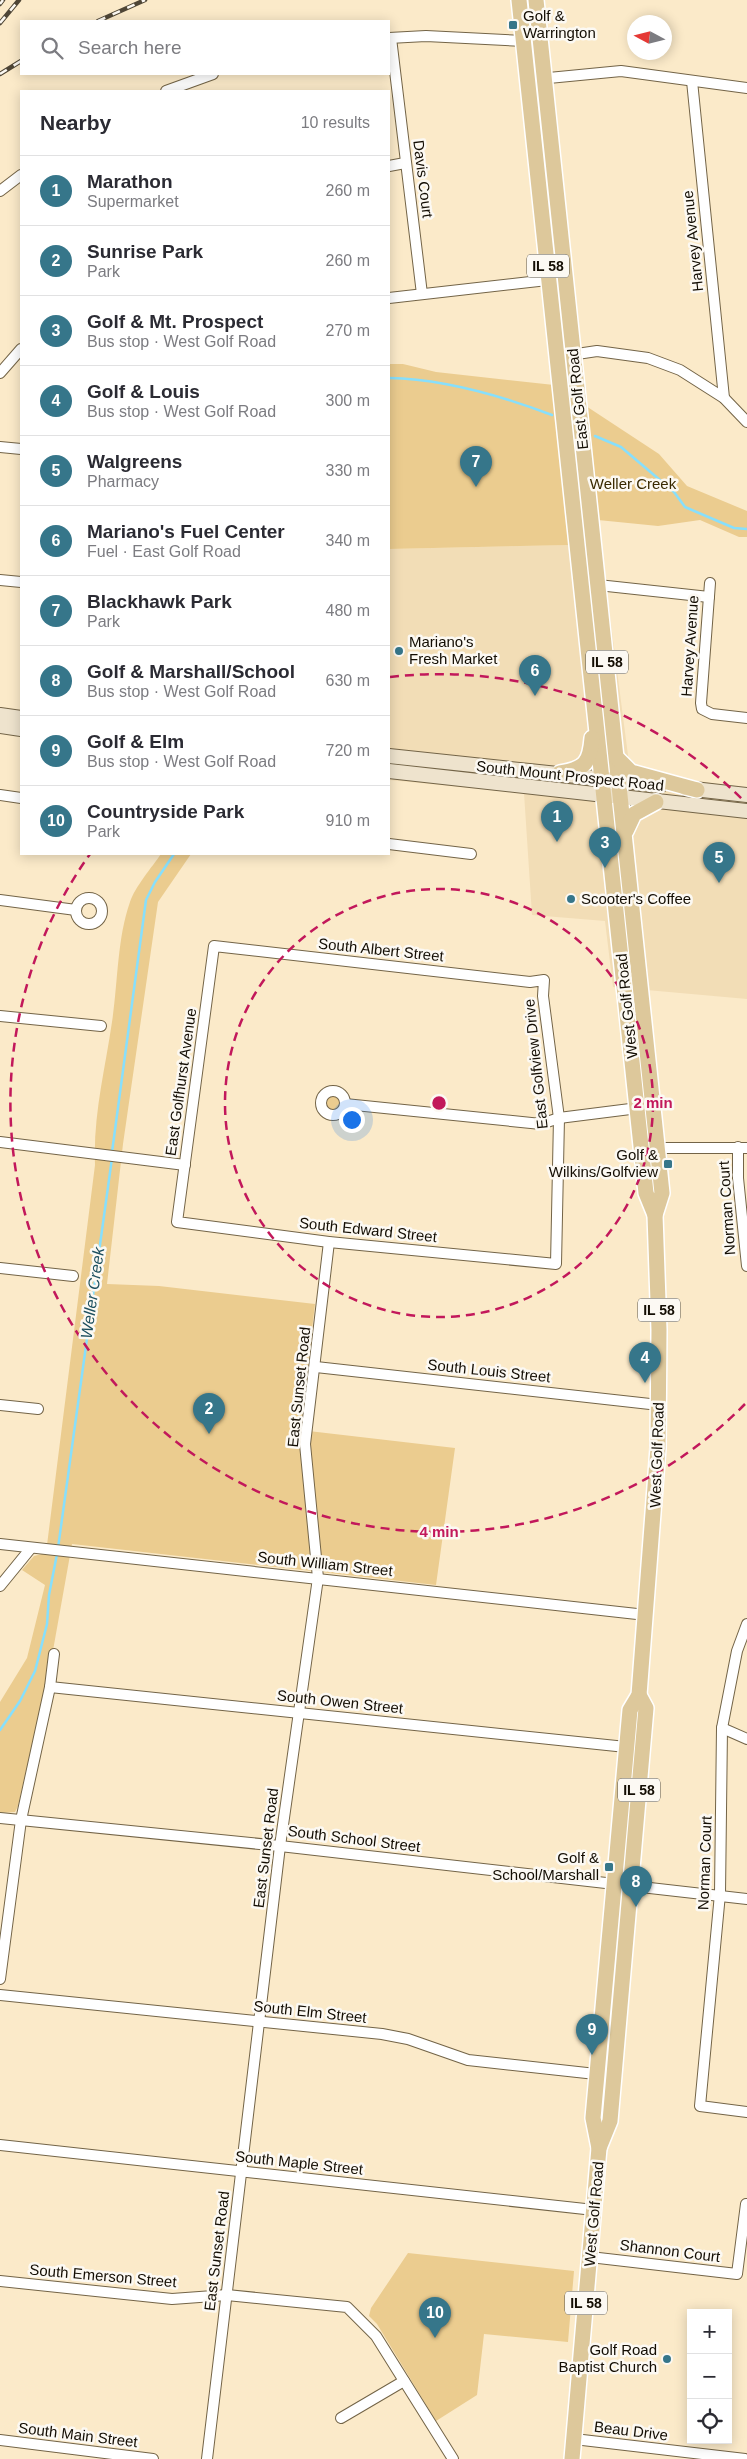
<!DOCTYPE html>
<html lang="en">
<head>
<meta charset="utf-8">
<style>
	:root { --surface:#fff; --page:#f7f7f7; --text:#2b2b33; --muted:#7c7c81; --line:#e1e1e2; --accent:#36768a }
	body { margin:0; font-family:Arial,sans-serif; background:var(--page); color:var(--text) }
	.controls { position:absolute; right:15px; bottom:15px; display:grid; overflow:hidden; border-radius:0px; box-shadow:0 2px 12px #0003 }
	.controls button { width:45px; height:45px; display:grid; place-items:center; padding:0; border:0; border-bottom:1px solid var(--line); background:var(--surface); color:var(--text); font:25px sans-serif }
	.compass { position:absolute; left:627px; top:15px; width:45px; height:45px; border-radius:50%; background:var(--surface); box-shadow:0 2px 12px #0003; rotate:277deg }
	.you { position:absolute; left:351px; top:1119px; width:18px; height:18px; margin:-12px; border:4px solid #fff; border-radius:50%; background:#1a73e8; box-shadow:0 0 0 8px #1a73e833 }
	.badge { display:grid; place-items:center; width:32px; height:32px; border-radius:50%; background:var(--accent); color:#fff; font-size:16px; font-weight:700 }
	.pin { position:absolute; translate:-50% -41px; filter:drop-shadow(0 1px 2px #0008) }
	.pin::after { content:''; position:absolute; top:26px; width:18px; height:15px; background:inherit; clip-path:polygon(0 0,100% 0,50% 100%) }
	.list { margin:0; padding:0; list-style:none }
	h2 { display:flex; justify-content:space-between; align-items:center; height:65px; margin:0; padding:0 20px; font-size:21px }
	h2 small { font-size:16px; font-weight:400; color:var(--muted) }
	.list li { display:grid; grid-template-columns:32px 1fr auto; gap:15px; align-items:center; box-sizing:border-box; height:70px; padding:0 20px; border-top:1px solid var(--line) }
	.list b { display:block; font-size:19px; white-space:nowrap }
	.list p { margin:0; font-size:16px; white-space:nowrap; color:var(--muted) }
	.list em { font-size:16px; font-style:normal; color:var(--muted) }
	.icon { flex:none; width:28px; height:28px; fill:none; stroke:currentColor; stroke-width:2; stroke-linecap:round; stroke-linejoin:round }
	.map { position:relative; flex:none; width:747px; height:2459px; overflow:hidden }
	.search { position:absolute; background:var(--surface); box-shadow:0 2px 12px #0003; left:20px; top:20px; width:370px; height:55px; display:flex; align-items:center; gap:12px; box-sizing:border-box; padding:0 18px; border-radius:0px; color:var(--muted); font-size:19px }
	.panel { position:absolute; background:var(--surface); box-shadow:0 2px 12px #0003; left:20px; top:90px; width:370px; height:765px; border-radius:0px }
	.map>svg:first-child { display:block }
</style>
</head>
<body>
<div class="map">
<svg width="747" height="2459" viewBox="0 0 747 2459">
	<rect width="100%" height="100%" fill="#fbeac9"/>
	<!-- built -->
	<path fill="#f2ddb6" d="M570,545L601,547L629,763L639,771L747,789V999L613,987L605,921L532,915L524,793L389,780V549Z"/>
	<!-- green -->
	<g fill="#ebcc8f">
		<path d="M389,364H403L436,372L554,385L659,454L687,486L747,511V537H739L700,520L658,526L598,520L589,449L556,428L570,545L389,549Z"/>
		<path d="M161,854H191L158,902L123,1144L107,1284L159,1286L315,1304L300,1430L455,1448L436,1585L72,1544L52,1656L18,1806L15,1812L0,1813V1702L27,1658L45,1585L22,1570L34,1556L46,1553L95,1165C93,1115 105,1070 112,1022C118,983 117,939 130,902C135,887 152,867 161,854Z"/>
		<circle cx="333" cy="1103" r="7"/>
		<path d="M408,2253L574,2271L568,2342L484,2334L477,2395L436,2421L377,2324L369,2316L371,2308Z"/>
	</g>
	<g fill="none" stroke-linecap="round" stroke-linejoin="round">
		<!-- stream -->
		<g stroke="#87dffc" stroke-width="2.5">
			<path d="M389,378C442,379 502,396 552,415"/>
			<path d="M595,436L621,447L674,492L685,507L734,528L747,529"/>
			<path d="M112,1152L146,900L155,882L174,854"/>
			<path d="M58,1548L112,1158"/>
			<path d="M0,1730L20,1701L35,1671L47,1624L49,1595L57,1554"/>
		</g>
		<defs>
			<g id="minor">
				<path d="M389,38L426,36L524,41L539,40"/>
				<path d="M391,38L422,294"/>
				<path d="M528,80L621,71L747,88"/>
				<path d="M692,81L724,398"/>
				<path d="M166,91L213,74"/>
				<path d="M389,166L405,163"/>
				<path d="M0,191L21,175"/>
				<path d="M389,298L565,278"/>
				<path d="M557,357L597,351L648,358L680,370L724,398L747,422"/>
				<path d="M0,373L21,349"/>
				<path d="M0,447L21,449"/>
				<path d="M0,580L21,582"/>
				<path d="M710,583L701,703L702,709L712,714L747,718"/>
				<path d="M598,585L709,597"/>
				<path d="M0,795L21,798"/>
				<path d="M389,844L471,854"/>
				<circle cx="89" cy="911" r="13"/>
				<path d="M0,900L76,910"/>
				<path d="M214,946L530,982L544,980L543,996L559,1118L556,1264L329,1242L177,1222Z"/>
				<path d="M0,1016L101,1026"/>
				<circle cx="333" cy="1103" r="12"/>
				<path d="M345,1104L541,1124L559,1118L654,1106"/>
				<path d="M0,1142L185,1165"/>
				<path d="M738,1147V1178L747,1266"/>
				<path d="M651,1148H747"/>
				<path d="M0,1268L73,1276"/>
				<path d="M316,1367L659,1405"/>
				<path d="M0,1405L38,1409"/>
				<path d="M0,1544L646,1615"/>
				<path d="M0,1586L31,1548"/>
				<path d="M747,1624L737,1651L722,1728L720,1894L700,2106L747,2112"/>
				<path d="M50,1687L626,1747"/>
				<path d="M722,1728L747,1739"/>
				<path d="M0,1818L280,1846L747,1899"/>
				<path d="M0,1979L21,1820L50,1687L54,1654"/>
				<path d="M0,1995L382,2034L408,2039L468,2060L614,2076"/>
				<path d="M0,2145L594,2210"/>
				<path d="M590,2257L737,2274L746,2204"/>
				<path d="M0,2281L172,2299L227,2295L347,2307L376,2336L453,2459"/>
				<path d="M341,2418L404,2381"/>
				<path d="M574,2439L745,2459"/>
				<path d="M0,2440L153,2459"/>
				<path d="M207,2459L280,1846L318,1578L305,1444L329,1242"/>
			</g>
			<g id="secondary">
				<path d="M0,715L21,718"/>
				<path d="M0,726L21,729"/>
				<path d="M389,756L661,785"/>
				<path d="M389,771L747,811"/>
				<path d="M685,788L747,795"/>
			</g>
			<g id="primary">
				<path d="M519,0L646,1193L655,1215"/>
				<path d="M536,0L662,1193L655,1215L659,1330L658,1448L639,1695L630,1710L593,2118L599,2148L572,2459"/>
				<path d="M617,758L631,772L697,790"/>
				<path d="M560,773C585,769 590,763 592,738"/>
				<path d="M626,831L634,814L656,802"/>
				<path d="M599,2148L610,2121L646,1708L639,1695"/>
			</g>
		</defs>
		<!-- minor casing -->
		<use href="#minor" stroke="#736447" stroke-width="12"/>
		<!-- secondary casing -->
		<use href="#secondary" stroke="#736447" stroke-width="16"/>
		<!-- primary casing -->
		<use href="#primary" stroke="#fff" stroke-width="18"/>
		<!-- minor -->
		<use href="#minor" stroke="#fff" stroke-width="10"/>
		<!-- secondary -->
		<use href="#secondary" stroke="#eee3cd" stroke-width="14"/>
		<!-- primary -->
		<use href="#primary" stroke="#ddc89b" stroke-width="15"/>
		<defs>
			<g id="rail">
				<path d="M0,4L3,0"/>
				<path d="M98,21L145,0"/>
				<path d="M0,23L19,0"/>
				<path d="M0,74L21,61"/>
			</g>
		</defs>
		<!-- rail casing -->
		<use href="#rail" stroke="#4f4636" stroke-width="4.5"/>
		<!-- rail -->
		<use href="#rail" stroke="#fcf9f3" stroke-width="2.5" stroke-dasharray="8" stroke-linecap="butt"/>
	</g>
	<!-- distance rings -->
	<g fill="none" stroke="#c2185b" stroke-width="2.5" stroke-dasharray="9 6">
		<circle cx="439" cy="1103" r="214"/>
		<path d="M745 1404A429 429 0 0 1 90 854M390 677A429 429 0 0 1 745 802"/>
	</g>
	<!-- markers -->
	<g fill="#36768a" stroke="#fcf9f3" stroke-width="2">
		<rect x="508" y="20" width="10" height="10" rx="2.5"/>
		<circle cx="399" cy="651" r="5"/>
		<circle cx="571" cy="899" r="5"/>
		<rect x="663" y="1159" width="10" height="10" rx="2.5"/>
		<rect x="604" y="1862" width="10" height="10" rx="2.5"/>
		<circle cx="667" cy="2359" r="5"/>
	</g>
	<g text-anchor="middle" stroke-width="5" stroke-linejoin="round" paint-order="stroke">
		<!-- shield labels -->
		<g fill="#fcf9f3" stroke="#59544b" stroke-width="1">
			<rect x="527" y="254.5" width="42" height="23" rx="4"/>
			<rect x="586" y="650.5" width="42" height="23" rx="4"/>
			<rect x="638" y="1298.5" width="42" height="23" rx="4"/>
			<rect x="618" y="1778.5" width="42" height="23" rx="4"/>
			<rect x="565" y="2291.5" width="42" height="23" rx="4"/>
		</g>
		<g font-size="14" font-weight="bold" fill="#130d03">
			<text x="548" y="271">IL 58</text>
			<text x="607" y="667">IL 58</text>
			<text x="659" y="1315">IL 58</text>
			<text x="639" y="1795">IL 58</text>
			<text x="586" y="2308">IL 58</text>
		</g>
		<!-- poi labels -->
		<g font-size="15" fill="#130d03" stroke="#fcf9f3" text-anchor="start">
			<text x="523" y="21">Golf &amp;<tspan x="523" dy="17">Warrington</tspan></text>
			<text x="409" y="647">Mariano's<tspan x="409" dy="17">Fresh Market</tspan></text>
			<text x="581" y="904">Scooter's Coffee</text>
			<text x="658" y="1160" text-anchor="end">Golf &amp;<tspan x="658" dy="17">Wilkins/Golfview</tspan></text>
			<text x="599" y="1863" text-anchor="end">Golf &amp;<tspan x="599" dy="17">School/Marshall</tspan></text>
			<text x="657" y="2355" text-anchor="end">Golf Road<tspan x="657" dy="17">Baptist Church</tspan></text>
		</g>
		<!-- street labels -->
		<g font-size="15" fill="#130d03" stroke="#fcf9f3">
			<text transform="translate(423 179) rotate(83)" y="5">Davis Court</text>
			<text transform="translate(693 241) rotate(-96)" y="5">Harvey Avenue</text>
			<text transform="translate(578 399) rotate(-96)" y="5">East Golf Road</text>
			<text transform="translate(690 646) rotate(-86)" y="5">Harvey Avenue</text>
			<text transform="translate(570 776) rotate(6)" y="5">South Mount Prospect Road</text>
			<text transform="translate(381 950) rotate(6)" y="5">South Albert Street</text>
			<text transform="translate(627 1006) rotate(-96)" y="5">West Golf Road</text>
			<text transform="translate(536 1064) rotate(-96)" y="5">East Golfview Drive</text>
			<text transform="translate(181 1082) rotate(-82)" y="5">East Golfhurst Avenue</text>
			<text transform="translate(727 1208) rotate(-94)" y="5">Norman Court</text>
			<text transform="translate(368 1230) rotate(6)" y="5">South Edward Street</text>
			<text transform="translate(489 1371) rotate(6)" y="5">South Louis Street</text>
			<text transform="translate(299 1387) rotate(-84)" y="5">East Sunset Road</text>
			<text transform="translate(657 1455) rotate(-88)" y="5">West Golf Road</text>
			<text transform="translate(325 1564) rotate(6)" y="5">South William Street</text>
			<text transform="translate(340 1702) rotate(6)" y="5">South Owen Street</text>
			<text transform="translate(354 1839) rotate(7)" y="5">South School Street</text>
			<text transform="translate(266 1848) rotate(-83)" y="5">East Sunset Road</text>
			<text transform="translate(705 1863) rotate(-88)" y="5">Norman Court</text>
			<text transform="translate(310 2012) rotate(6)" y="5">South Elm Street</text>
			<text transform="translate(299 2163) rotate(6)" y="5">South Maple Street</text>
			<text transform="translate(594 2214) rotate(-85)" y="5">West Golf Road</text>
			<text transform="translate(217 2251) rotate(-83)" y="5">East Sunset Road</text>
			<text transform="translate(670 2251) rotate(7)" y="5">Shannon Court</text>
			<text transform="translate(103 2276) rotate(5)" y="5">South Emerson Street</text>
			<text transform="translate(631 2431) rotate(7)" y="5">Beau Drive</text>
			<text transform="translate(78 2435) rotate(7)" y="5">South Main Street</text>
		</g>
		<!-- park labels -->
		<g font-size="15" fill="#392901" stroke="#fcf9f3">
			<text x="633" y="489">Weller Creek</text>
		</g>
		<!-- water labels -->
		<g font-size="16" font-style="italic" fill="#1e505f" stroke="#fcf9f3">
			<text transform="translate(92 1293) rotate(-82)" y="6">Weller Creek</text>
		</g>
	</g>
	<circle cx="439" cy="1103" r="8" fill="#c2185b" stroke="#fcf9f3" stroke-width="2.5"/>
	<g font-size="15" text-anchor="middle" font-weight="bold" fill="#c2185b" stroke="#fcf9f3" stroke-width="5" stroke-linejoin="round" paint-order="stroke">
		<text x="653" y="1108">2 min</text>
		<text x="439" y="1537">4 min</text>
	</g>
</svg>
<div class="controls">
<button>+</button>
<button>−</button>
<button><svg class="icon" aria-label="locate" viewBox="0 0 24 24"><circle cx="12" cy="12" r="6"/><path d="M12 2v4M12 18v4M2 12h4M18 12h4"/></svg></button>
</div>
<svg class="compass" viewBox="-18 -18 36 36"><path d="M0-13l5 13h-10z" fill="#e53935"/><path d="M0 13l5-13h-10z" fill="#7c7c81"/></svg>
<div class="you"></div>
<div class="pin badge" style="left:557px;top:842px">1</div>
<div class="pin badge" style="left:209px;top:1434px">2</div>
<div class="pin badge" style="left:605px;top:868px">3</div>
<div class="pin badge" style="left:645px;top:1383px">4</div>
<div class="pin badge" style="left:719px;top:883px">5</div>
<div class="pin badge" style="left:535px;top:696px">6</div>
<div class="pin badge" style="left:476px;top:487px">7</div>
<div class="pin badge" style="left:636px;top:1907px">8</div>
<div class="pin badge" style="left:592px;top:2055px">9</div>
<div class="pin badge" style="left:435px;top:2338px">10</div>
<div class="search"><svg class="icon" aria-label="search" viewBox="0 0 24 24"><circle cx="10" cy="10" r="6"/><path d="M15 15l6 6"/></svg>Search here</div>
<section class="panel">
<h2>Nearby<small>10 results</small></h2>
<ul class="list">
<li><span class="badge">1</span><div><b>Marathon</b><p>Supermarket</p></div><em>260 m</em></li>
<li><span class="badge">2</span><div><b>Sunrise Park</b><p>Park</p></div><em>260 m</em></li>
<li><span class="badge">3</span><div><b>Golf &amp; Mt. Prospect</b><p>Bus stop · West Golf Road</p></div><em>270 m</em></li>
<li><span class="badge">4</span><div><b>Golf &amp; Louis</b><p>Bus stop · West Golf Road</p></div><em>300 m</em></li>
<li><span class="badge">5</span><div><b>Walgreens</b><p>Pharmacy</p></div><em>330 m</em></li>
<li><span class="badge">6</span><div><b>Mariano's Fuel Center</b><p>Fuel · East Golf Road</p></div><em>340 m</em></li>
<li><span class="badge">7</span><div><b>Blackhawk Park</b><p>Park</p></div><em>480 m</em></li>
<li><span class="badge">8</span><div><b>Golf &amp; Marshall/School</b><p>Bus stop · West Golf Road</p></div><em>630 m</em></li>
<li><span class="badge">9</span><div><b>Golf &amp; Elm</b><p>Bus stop · West Golf Road</p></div><em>720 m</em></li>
<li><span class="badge">10</span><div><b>Countryside Park</b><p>Park</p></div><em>910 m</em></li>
</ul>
</section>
</div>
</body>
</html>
